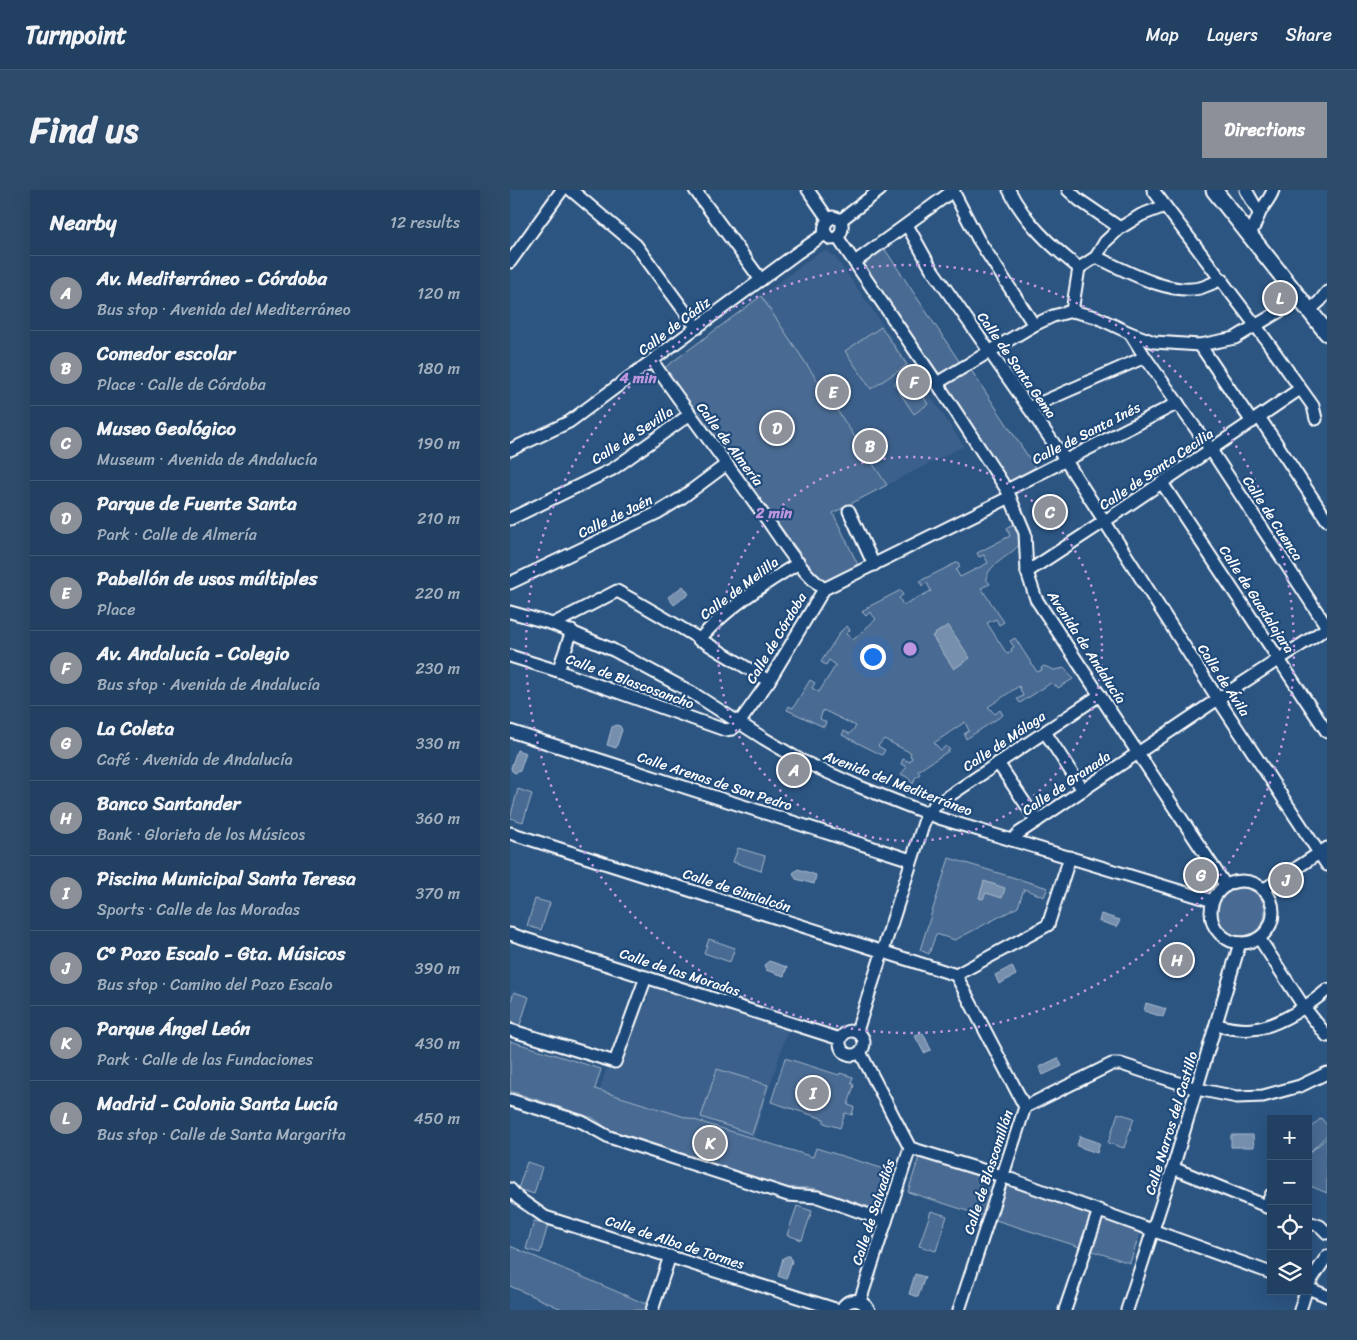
<!DOCTYPE html>
<html lang="en">
<head>
<meta charset="utf-8">
<style>
	:root { --surface:#214062; --page:#2d4b6b; --text:#f1f3f6; --muted:#a2afbe; --line:#3e5977; --accent:#8c9099 }
	body { margin:0; font-family:Sriracha,sans-serif; background:var(--page); color:var(--text) }
	.controls { position:absolute; right:15px; bottom:15px; display:grid; overflow:hidden; border-radius:0px; box-shadow:0 5px 20px #0002 }
	.controls button { width:45px; height:45px; display:grid; place-items:center; padding:0; border:0; border-bottom:1px solid var(--line); background:var(--surface); color:var(--text); font:25px sans-serif }
	.you { position:absolute; left:362px; top:466px; width:18px; height:18px; margin:-12px; border:4px solid #fff; border-radius:50%; background:#1a73e8; box-shadow:0 0 0 8px #1a73e833 }
	.badge { display:grid; place-items:center; width:32px; height:32px; border-radius:50%; background:var(--accent); color:#fff; font-size:16px; font-weight:700 }
	.pin { position:absolute; translate:-50% -50%; border:2px solid #fff; box-shadow:0 1px 5px #0006 }
	.list { margin:0; padding:0; list-style:none }
	h2 { display:flex; justify-content:space-between; align-items:center; height:65px; margin:0; padding:0 20px; font-size:21px }
	h2 small { font-size:16px; font-weight:400; color:var(--muted) }
	.list li { display:grid; grid-template-columns:32px 1fr auto; gap:15px; align-items:center; box-sizing:border-box; height:75px; padding:0 20px; border-top:1px solid var(--line) }
	.list b { display:block; font-size:19px; white-space:nowrap }
	.list p { margin:0; font-size:16px; white-space:nowrap; color:var(--muted) }
	.list em { font-size:16px; font-style:normal; color:var(--muted) }
	.icon { flex:none; width:28px; height:28px; fill:none; stroke:currentColor; stroke-width:2; stroke-linecap:round; stroke-linejoin:round }
	.map { position:relative; flex:none; width:817px; height:1120px; overflow:hidden; border-radius:0px }
	header { display:flex; align-items:center; gap:30px; box-sizing:border-box; height:70px; padding:0 25px; background:var(--surface); border-bottom:1px solid var(--line) }
	header strong { font-size:24px }
	nav { display:flex; gap:28px; margin-inline-start:auto; font-size:18px }
	.intro { display:flex; align-items:center; justify-content:space-between; box-sizing:border-box; height:120px; padding:0 30px }
	h1 { margin:0; font-size:35px }
	.button { padding:12px 22px; border-radius:0px; background:var(--accent); color:#fff; font-size:18px; font-weight:700 }
	main { display:flex; gap:30px; padding:0 30px }
	aside { flex:1; background:var(--surface); border-radius:0px; box-shadow:0 5px 20px #0002 }
	.map>svg:first-child { display:block }
</style>
</head>
<body>
<header>
<strong>Turnpoint</strong>
<nav><a>Map</a><a>Layers</a><a>Share</a></nav>
</header>
<div class="intro"><h1>Find us</h1><a class="button">Directions</a></div>
<main>
<aside>
<h2>Nearby<small>12 results</small></h2>
<ul class="list">
<li><span class="badge">A</span><div><b>Av. Mediterráneo - Córdoba</b><p>Bus stop · Avenida del Mediterráneo</p></div><em>120 m</em></li>
<li><span class="badge">B</span><div><b>Comedor escolar</b><p>Place · Calle de Córdoba</p></div><em>180 m</em></li>
<li><span class="badge">C</span><div><b>Museo Geológico</b><p>Museum · Avenida de Andalucía</p></div><em>190 m</em></li>
<li><span class="badge">D</span><div><b>Parque de Fuente Santa</b><p>Park · Calle de Almería</p></div><em>210 m</em></li>
<li><span class="badge">E</span><div><b>Pabellón de usos múltiples</b><p>Place</p></div><em>220 m</em></li>
<li><span class="badge">F</span><div><b>Av. Andalucía - Colegio</b><p>Bus stop · Avenida de Andalucía</p></div><em>230 m</em></li>
<li><span class="badge">G</span><div><b>La Coleta</b><p>Café · Avenida de Andalucía</p></div><em>330 m</em></li>
<li><span class="badge">H</span><div><b>Banco Santander</b><p>Bank · Glorieta de los Músicos</p></div><em>360 m</em></li>
<li><span class="badge">I</span><div><b>Piscina Municipal Santa Teresa</b><p>Sports · Calle de las Moradas</p></div><em>370 m</em></li>
<li><span class="badge">J</span><div><b>Cº Pozo Escalo - Gta. Músicos</b><p>Bus stop · Camino del Pozo Escalo</p></div><em>390 m</em></li>
<li><span class="badge">K</span><div><b>Parque Ángel León</b><p>Park · Calle de las Fundaciones</p></div><em>430 m</em></li>
<li><span class="badge">L</span><div><b>Madrid - Colonia Santa Lucía</b><p>Bus stop · Calle de Santa Margarita</p></div><em>450 m</em></li>
</ul>
</aside>
<div class="map">
<svg width="817" height="1120" viewBox="0 0 817 1120">
	<rect width="100%" height="100%" fill="#2c5582"/>
	<filter id="ink" filterUnits="userSpaceOnUse"><feTurbulence type="fractalNoise" baseFrequency=".02" numOctaves="2"/><feDisplacementMap in="SourceGraphic" scale="10" xChannelSelector="R" yChannelSelector="G"/><feConvolveMatrix kernelMatrix="1 2 1 2 8 2 1 2 1" color-interpolation-filters="sRGB"/></filter>
	<g filter="url(#ink)">
		<!-- built -->
		<g fill="#3b618b">
			<path d="M317,61L325,67L359,115L454,256L377,295L251,106L308,63Z"/>
			<path d="M138,795H143L278,839L243,949L90,900L96,880L109,875L113,868L130,813L137,814L139,803L134,801Z"/>
		</g>
		<!-- green -->
		<g fill="#486b92" stroke="#a4b5c8">
			<path d="M374,58L451,174L429,187L352,73Z"/>
			<path d="M251,106L377,295L323,323L348,375L313,394L153,179Z"/>
			<path d="M371,137L397,175L361,199L335,161Z"/>
			<path d="M459,177L525,277L497,295L432,195Z"/>
			<path d="M399,184L418,214L404,224L384,194Z"/>
			<path d="M502,335H506L508,338L510,353C502,366 478,374 476,389L480,394L471,398L494,432L489,435L486,429L477,433L497,464L502,461L501,459L504,457L500,451L505,448L527,482L532,480L531,478L534,476L544,480L555,478L563,489L548,498L546,495L544,496L541,493L510,513L507,509L513,506L509,496L478,517L485,524L490,520L493,525L456,549L454,544L459,541L455,532L424,553L431,560L436,556L440,560L408,581L410,584L405,588L403,594L397,587L391,584L397,577L391,574L393,569L400,572L402,567L400,566L401,563L374,549L368,556L375,560L372,565L332,545L334,541L340,544L346,536L313,520L310,529L316,532L314,537L277,520L279,516L283,518L300,490L305,493L302,498L309,502L326,475L319,470L316,475L311,472L331,441L337,436L340,440L336,444L343,450L366,429L360,422L356,426L352,422L358,417L391,400L393,405L389,408L393,415L421,401L417,393L412,396L410,391L448,372L450,377L446,380L450,387L478,373L474,365L469,367L467,363L500,346L497,338Z"/>
			<path d="M8,599L22,604L13,632L0,628Z"/>
			<path d="M228,658L255,666L251,681L223,672Z"/>
			<path d="M439,668L538,698L534,707L514,699L508,717L445,750L426,744L419,764L410,760Z"/>
			<circle cx="731" cy="722" r="24"/>
			<path d="M25,709L40,713L31,740L17,736Z"/>
			<path d="M199,749L225,758L220,772L194,763Z"/>
			<path d="M4,802L19,807L10,835L0,832V814Z"/>
			<path d="M0,851L91,879L85,899L303,967L306,958L381,981L369,1017L366,1019L303,998H278L98,939L83,928L0,901Z"/>
			<path d="M275,868L329,885L330,883L343,887L341,893L344,895L338,915L344,917L342,925L335,923L330,938L314,933V929L261,912Z"/>
			<path d="M207,879L258,895L242,944L191,927Z"/>
			<path d="M608,923L624,928L614,958L598,953Z"/>
			<path d="M811,928L817,935V945L799,963L798,940Z"/>
			<path d="M817,948V1003L798,995V964Z"/>
			<path d="M409,967L631,1039L620,1073L398,1002Z"/>
			<path d="M17,972L32,977L24,1004L8,999Z"/>
			<path d="M287,1016L302,1021L292,1050L277,1045Z"/>
			<path d="M421,1021L437,1026L426,1061L409,1056Z"/>
			<path d="M24,1031L38,1035L30,1063L16,1059Z"/>
			<path d="M0,1056L150,1120H54L0,1096Z"/>
		</g>
		<!-- water -->
		<g fill="#748fad" stroke="#acbcce">
			<path d="M173,396L179,404L164,415L158,407Z"/>
			<path d="M438,435L460,468L444,479L422,446Z"/>
			<path d="M106,535L110,536L112,540L106,558L97,555L102,537Z"/>
			<path d="M7,560L16,563L10,581L5,583L2,581L1,578Z"/>
			<path d="M288,679L306,685L304,694L286,689L283,683Z"/>
			<path d="M474,691L495,698L492,708L476,703L473,709L469,708Z"/>
			<path d="M591,724L610,730L607,737L589,731Z"/>
			<path d="M259,771L277,777L274,786L256,780L254,775Z"/>
			<path d="M502,776L506,785L489,794L485,785Z"/>
			<path d="M636,813L656,819L653,827L634,821Z"/>
			<path d="M413,843L421,860L414,863L405,846Z"/>
			<path d="M548,868L552,876L533,885L529,877Z"/>
			<path d="M721,945H743L744,957H721Z"/>
			<path d="M570,946L590,953L587,963L567,956Z"/>
			<path d="M277,1066H280L282,1071L276,1089L268,1086L273,1068Z"/>
			<path d="M405,1084L415,1087L408,1107L399,1104Z"/>
		</g>
		<g fill="none" stroke-linecap="round" stroke-linejoin="round">
			<defs>
				<g id="minor">
					<path d="M61,0L126,55L187,138"/>
					<path d="M185,0L251,90"/>
					<path d="M298,0L318,29"/>
					<path d="M499,0C515,32 541,56 569,78"/>
					<path d="M558,0L569,10L610,38"/>
					<path d="M643,0L746,136L803,216L806,229"/>
					<path d="M736,0L749,23"/>
					<path d="M443,1L468,49L524,135"/>
					<path d="M323,27L331,30C334,38 331,49 321,49C311,42 313,32 323,27Z"/>
					<path d="M331,30L370,0"/>
					<path d="M397,35L421,78L556,271L708,509L817,675"/>
					<path d="M739,44C745,38 745,32 749,25C752,16 760,10 763,0"/>
					<path d="M328,48L427,193L497,300L515,343L517,382L526,409L716,696"/>
					<path d="M586,67C615,80 657,105 690,98C697,96 705,92 712,89"/>
					<path d="M0,72L52,0"/>
					<path d="M345,72L444,0"/>
					<path d="M800,120L810,111L817,102"/>
					<path d="M562,121L569,78L586,67L595,52L610,38L631,25L655,16"/>
					<path d="M620,143L635,167L701,260L817,437"/>
					<path d="M690,155L742,232"/>
					<path d="M142,171C176,220 212,267 247,316C267,342 287,379 314,399"/>
					<path d="M427,193L524,135L543,126L562,121L586,127L620,143L644,152L690,155L725,148L790,109"/>
					<path d="M519,218L635,167"/>
					<path d="M749,227L817,330"/>
					<path d="M0,260L59,232L287,63L315,44"/>
					<path d="M652,293L817,542"/>
					<path d="M497,300L668,213"/>
					<path d="M339,321L364,375"/>
					<path d="M0,329L103,279L179,225"/>
					<path d="M517,382L595,331L790,199"/>
					<path d="M0,393L147,323L170,309L217,274"/>
					<path d="M0,422L43,434L103,460L181,502L253,548L290,570L350,597L429,628L703,711"/>
					<path d="M43,434L107,401C159,429 208,461 259,491"/>
					<path d="M189,450C214,420 255,393 289,373"/>
					<path d="M0,466L48,481L215,540L222,539L229,533L259,491L314,399L500,307"/>
					<path d="M48,481L62,441"/>
					<path d="M0,541L401,670"/>
					<path d="M535,542L573,600"/>
					<path d="M488,573L527,631"/>
					<path d="M0,643L446,785L515,917"/>
					<path d="M502,650L509,643L708,509L817,438"/>
					<circle cx="732" cy="722" r="31"/>
					<path d="M753,700L817,658"/>
					<path d="M0,744L330,849"/>
					<path d="M749,748L794,817L817,846"/>
					<path d="M446,785L538,735L560,667"/>
					<path d="M707,835C739,844 757,839 785,823C796,816 807,809 817,800"/>
					<path d="M0,840L105,872L136,787"/>
					<circle cx="342" cy="853" r="12"/>
					<path d="M347,841L417,623L424,616L590,505"/>
					<path d="M350,862L400,958L350,1111"/>
					<path d="M0,910L72,932L99,947L278,1005L308,1007L376,1031"/>
					<path d="M400,958L492,986L761,1083"/>
					<path d="M663,978L761,1018"/>
					<path d="M0,999L8,1008L35,1027L328,1120"/>
					<path d="M756,1017L761,1005"/>
					<path d="M798,1032L810,1036L817,1043"/>
					<path d="M798,1095L817,1066"/>
					<path d="M798,1098L817,1106"/>
					<path d="M142,1120L160,1066"/>
					<path d="M331,1120C338,1107 352,1108 359,1120"/>
					<path d="M449,1120L515,917L602,874H611L687,899L727,907L753,906L790,896L817,883"/>
					<path d="M555,1120L589,1020"/>
					<path d="M617,1120L663,978L730,753"/>
					<path d="M790,1120L796,1101"/>
				</g>
				<path id="major" d="M704,0L817,143"/>
			</defs>
			<!-- minor casing -->
			<use href="#minor" stroke="#fff" stroke-width="15"/>
			<!-- major casing -->
			<use href="#major" stroke="#fff" stroke-width="19"/>
			<!-- minor -->
			<use href="#minor" stroke="#1f4a7a" stroke-width="11"/>
			<!-- major -->
			<use href="#major" stroke="#1f4a7a" stroke-width="15"/>
		</g>
	</g>
	<!-- distance rings -->
	<g fill="none" stroke="#bd96df" stroke-width="2.5" stroke-dasharray="2.5 5">
		<circle cx="400" cy="459" r="192"/>
		<circle cx="400" cy="459" r="384"/>
	</g>
	<g text-anchor="middle" stroke-width="4.5" stroke-linejoin="round" paint-order="stroke">
		<!-- street labels -->
		<g font-size="14" fill="#fff" stroke="#1f4a7a">
			<text transform="translate(164 136) rotate(-37)" y="5">Calle de Cádiz</text>
			<text transform="translate(507 175) rotate(55)" y="5">Calle de Santa Gema</text>
			<text transform="translate(576 243) rotate(-27)" y="5">Calle de Santa Inés</text>
			<text transform="translate(122 245) rotate(-33)" y="5">Calle de Sevilla</text>
			<text transform="translate(220 254) rotate(53)" y="5">Calle de Almería</text>
			<text transform="translate(646 279) rotate(-34)" y="5">Calle de Santa Cecilia</text>
			<text transform="translate(105 326) rotate(-26)" y="5">Calle de Jaén</text>
			<text transform="translate(763 328) rotate(57)" y="5">Calle de Cuenca</text>
			<text transform="translate(229 398) rotate(-37)" y="5">Calle de Melilla</text>
			<text transform="translate(747 409) rotate(57)" y="5">Calle de Guadalajara</text>
			<text transform="translate(266 448) rotate(-59)" y="5">Calle de Córdoba</text>
			<text transform="translate(577 457) rotate(57)" y="5">Avenida de Andalucía</text>
			<text transform="translate(714 490) rotate(57)" y="5">Calle de Ávila</text>
			<text transform="translate(120 491) rotate(20)" y="5">Calle de Blascosancho</text>
			<text transform="translate(494 551) rotate(-34)" y="5">Calle de Málaga</text>
			<text transform="translate(205 591) rotate(18)" y="5">Calle Arenas de San Pedro</text>
			<text transform="translate(388 593) rotate(21)" y="5">Avenida del Mediterráneo</text>
			<text transform="translate(556 593) rotate(-34)" y="5">Calle de Granada</text>
			<text transform="translate(227 700) rotate(18)" y="5">Calle de Gimialcón</text>
			<text transform="translate(170 782) rotate(18)" y="5">Calle de las Moradas</text>
			<text transform="translate(661 933) rotate(-73)" y="5">Calle Narros del Castillo</text>
			<text transform="translate(478 982) rotate(-72)" y="5">Calle de Blascomillán</text>
			<text transform="translate(363 1022) rotate(-72)" y="5">Calle de Salvadiós</text>
			<text transform="translate(165 1052) rotate(18)" y="5">Calle de Alba de Tormes</text>
		</g>
	</g>
	<circle cx="400" cy="459" r="8" fill="#bd96df" stroke="#1f4a7a" stroke-width="2.5"/>
	<g font-size="15" text-anchor="middle" font-weight="bold" fill="#bd96df" stroke="#1f4a7a" stroke-width="4.5" stroke-linejoin="round" paint-order="stroke">
		<text x="128" y="193">4 min</text>
		<text x="264" y="328">2 min</text>
	</g>
</svg>
<div class="controls">
<button>+</button>
<button>−</button>
<button><svg class="icon" aria-label="locate" viewBox="0 0 24 24"><circle cx="12" cy="12" r="6"/><path d="M12 2v4M12 18v4M2 12h4M18 12h4"/></svg></button>
<button><svg class="icon" aria-label="layers" viewBox="0 0 24 24"><path d="M12 4l9 5-9 5-9-5zM3 14l9 5 9-5"/></svg></button>
</div>
<div class="you"></div>
<div class="pin badge" style="left:284px;top:580px">A</div>
<div class="pin badge" style="left:360px;top:256px">B</div>
<div class="pin badge" style="left:540px;top:322px">C</div>
<div class="pin badge" style="left:267px;top:238px">D</div>
<div class="pin badge" style="left:323px;top:202px">E</div>
<div class="pin badge" style="left:404px;top:192px">F</div>
<div class="pin badge" style="left:691px;top:685px">G</div>
<div class="pin badge" style="left:667px;top:770px">H</div>
<div class="pin badge" style="left:303px;top:903px">I</div>
<div class="pin badge" style="left:776px;top:690px">J</div>
<div class="pin badge" style="left:200px;top:953px">K</div>
<div class="pin badge" style="left:770px;top:108px">L</div>
</div>
</main>
</body>
</html>
